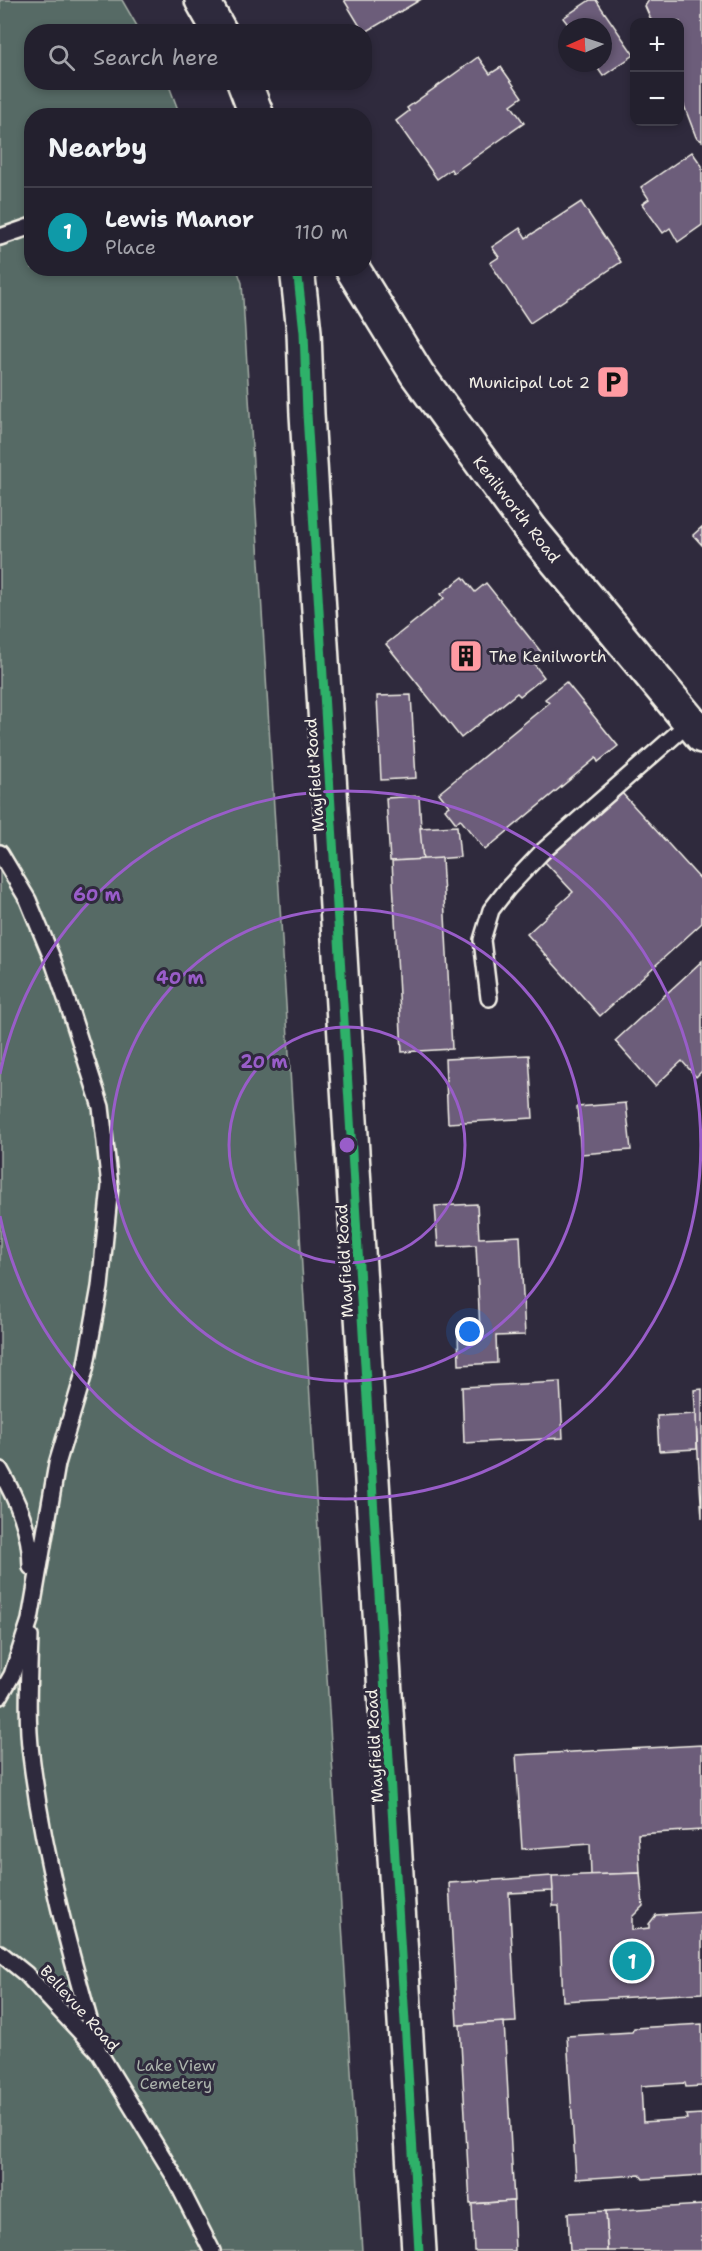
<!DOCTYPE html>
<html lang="en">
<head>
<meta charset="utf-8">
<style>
	:root { --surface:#23202e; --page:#2b2836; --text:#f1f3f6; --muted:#a3a3aa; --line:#403e4a; --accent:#8c9099 }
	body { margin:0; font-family:"Shantell Sans",sans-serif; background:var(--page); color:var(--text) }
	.controls { position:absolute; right:18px; top:18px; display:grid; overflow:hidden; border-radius:12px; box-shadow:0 3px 9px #0003 }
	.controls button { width:54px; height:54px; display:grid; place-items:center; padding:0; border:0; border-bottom:2px solid var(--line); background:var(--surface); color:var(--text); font:30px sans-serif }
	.compass { position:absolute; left:558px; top:18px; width:54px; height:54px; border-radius:50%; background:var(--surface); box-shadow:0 3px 9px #0003; rotate:267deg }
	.you { position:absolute; left:470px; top:1332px; width:21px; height:21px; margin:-15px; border:4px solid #fff; border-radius:50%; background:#1a73e8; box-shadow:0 0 0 9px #1a73e833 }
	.badge { display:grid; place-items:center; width:39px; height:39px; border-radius:50%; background:var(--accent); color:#fff; font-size:20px; font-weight:700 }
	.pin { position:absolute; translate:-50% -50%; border:3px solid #fff; box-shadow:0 2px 6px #0006 }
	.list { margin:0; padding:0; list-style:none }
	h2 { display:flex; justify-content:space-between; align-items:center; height:78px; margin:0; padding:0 24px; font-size:26px }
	h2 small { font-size:20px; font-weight:400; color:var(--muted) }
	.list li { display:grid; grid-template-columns:39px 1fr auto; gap:18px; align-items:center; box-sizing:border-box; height:90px; padding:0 24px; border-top:2px solid var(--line) }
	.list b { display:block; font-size:22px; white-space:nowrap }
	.list p { margin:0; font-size:20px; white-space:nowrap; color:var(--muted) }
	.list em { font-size:20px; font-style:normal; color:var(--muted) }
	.icon { flex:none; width:33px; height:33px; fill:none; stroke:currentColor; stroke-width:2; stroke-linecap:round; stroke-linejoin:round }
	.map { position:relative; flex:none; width:702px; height:2251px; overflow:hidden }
	.search { position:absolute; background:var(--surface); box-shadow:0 3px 9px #0003; left:24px; top:24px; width:348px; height:66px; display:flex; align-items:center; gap:15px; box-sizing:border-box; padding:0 21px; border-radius:24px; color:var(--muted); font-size:22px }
	.panel { position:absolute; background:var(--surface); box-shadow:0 3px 9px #0003; left:24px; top:108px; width:348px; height:168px; border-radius:24px }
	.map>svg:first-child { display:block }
</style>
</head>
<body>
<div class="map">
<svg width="702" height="2251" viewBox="0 0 702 2251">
	<rect width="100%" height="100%" fill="#2f2a3d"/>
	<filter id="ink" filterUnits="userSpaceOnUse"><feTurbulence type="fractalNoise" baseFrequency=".0167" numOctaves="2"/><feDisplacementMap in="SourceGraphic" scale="12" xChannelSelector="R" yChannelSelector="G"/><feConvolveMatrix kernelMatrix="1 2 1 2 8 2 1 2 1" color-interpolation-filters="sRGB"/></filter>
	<g filter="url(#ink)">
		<!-- green -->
		<path fill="#566b65" stroke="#a5aea6" stroke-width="1.5" d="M0,0H122L140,31L32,32V82L168,83L180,115L32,116V268L237,269L242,283L362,2251H0Z"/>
		<!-- building -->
		<g fill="#6c5d7a" stroke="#f4f1e8" stroke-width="1.5">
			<path d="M344,0H420L364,33Z"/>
			<path d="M590,0H596L634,55L603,76L594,63H603V27H570L563,18Z"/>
			<path d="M649,0H702V141L696,137L680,95V22H652L645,6Z"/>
			<path d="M478,57L490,74L501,67L522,97L511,105L524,123L453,173L451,169L437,179L396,121L409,111L407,108Z"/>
			<path d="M692,152L702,166V225L678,242L670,228L663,233L642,204L649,199L641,187Z"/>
			<path d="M581,202L621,262L530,323L490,263L499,257L492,247L520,228L526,238Z"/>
			<path d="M702,527V545L693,535Z"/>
			<path d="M463,577L475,592L486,583L541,652L531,660L544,677L520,696L517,693L461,738L386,644L444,598L441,594Z"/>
			<path d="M566,682L618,746L598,762L596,758L485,850L460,819L456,823L445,809L449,806L439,793L549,703L545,699Z"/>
			<path d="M411,695L416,778L381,780L377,696Z"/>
			<path d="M622,793L702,881V923L600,1016L527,934L573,892L545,862Z"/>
			<path d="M419,796L423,860L390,861L386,798Z"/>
			<path d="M457,826L460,857L423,860L420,828Z"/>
			<path d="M442,858L452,1049L402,1052L392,861Z"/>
			<path d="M702,961V1071L696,1077L682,1061L655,1086L615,1041Z"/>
			<path d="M529,1055L533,1118L448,1123L445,1059Z"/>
			<path d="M626,1103L631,1150L581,1154L577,1107Z"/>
			<path d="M477,1204L479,1238L520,1236L525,1335L496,1336L497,1363L459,1365L458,1332L480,1331L476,1245L438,1247L435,1206Z"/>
			<path d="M560,1382L563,1438L464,1443L462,1387Z"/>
			<path d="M702,1389V1518L694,1390Z"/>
			<path d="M696,1414L697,1449L659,1451L657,1416Z"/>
			<path d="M702,1745V1830L638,1834L640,1873L591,1875L590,1844L522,1849L516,1755Z"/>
			<path d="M640,1873L643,1906L632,1917V1930L649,1928V1924L656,1915L702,1912V1993L563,2001L559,1906H553L552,1876Z"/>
			<path d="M552,1876L553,1891L509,1893L516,2022L457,2025L449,1883Z"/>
			<path d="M504,2022L514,2201L470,2204L460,2025Z"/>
			<path d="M702,2024V2086L686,2087L685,2083L641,2086L643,2122L687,2119L686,2115L702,2114V2175L643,2179L640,2175L576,2179L567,2036L632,2032L634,2028Z"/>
			<path d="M513,2201L515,2251H474L472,2204Z"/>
			<path d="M702,2205V2251H608L606,2211Z"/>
			<path d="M606,2211L608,2251H570L568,2213Z"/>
		</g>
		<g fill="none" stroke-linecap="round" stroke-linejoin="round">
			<defs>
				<g id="service">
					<path d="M0,237L32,226"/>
					<path d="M0,853L28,900L52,958L72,1016L101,1107L110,1186L100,1287L85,1370L57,1464L30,1620L12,1675L0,1696"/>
					<path d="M489,998L482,940L491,910L508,888L542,852L690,722"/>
					<path d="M0,1470C17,1500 31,1531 31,1567"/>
					<path d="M30,1636C29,1675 26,1715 31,1755C43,1856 70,1953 98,2051"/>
					<path d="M0,1953L26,1974L98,2051L173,2174L212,2251"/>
				</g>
				<path id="secondary" d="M352,268L417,374L531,530L702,736"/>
				<g id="primary">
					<path d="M202,0L220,32"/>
					<path d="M244,82L257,116"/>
					<path d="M297,268L304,332L307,414L419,2251"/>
				</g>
			</defs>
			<!-- service casing -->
			<use href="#service" stroke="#f4f1e8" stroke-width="20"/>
			<!-- secondary casing -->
			<use href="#secondary" stroke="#f4f1e8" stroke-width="38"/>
			<!-- primary casing -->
			<use href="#primary" stroke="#f4f1e8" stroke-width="38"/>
			<!-- service -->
			<use href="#service" stroke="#2f2a3d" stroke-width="15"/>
			<!-- secondary -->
			<use href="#secondary" stroke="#2f2a3d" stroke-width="33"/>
			<!-- primary -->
			<use href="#primary" stroke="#2f2a3d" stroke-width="33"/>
			<defs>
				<path id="cycleway" d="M297,268L304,332L307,414L419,2251"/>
			</defs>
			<!-- cycleway casing -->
			<use href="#cycleway" stroke="#2f2a3d" stroke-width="13"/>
			<!-- cycleway -->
			<use href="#cycleway" stroke="#2db169" stroke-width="9"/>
		</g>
	</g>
	<!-- distance rings -->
	<g fill="none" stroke="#995dc9" stroke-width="3">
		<circle cx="347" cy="1145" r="118"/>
		<circle cx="347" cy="1145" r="236"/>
		<path d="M0 1074A354 354 0 1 1 0 1216"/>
	</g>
	<!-- icons -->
	<defs>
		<symbol id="parking-square" viewBox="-11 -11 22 22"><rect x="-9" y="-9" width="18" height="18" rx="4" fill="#ff9aa2" stroke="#2f2a3d"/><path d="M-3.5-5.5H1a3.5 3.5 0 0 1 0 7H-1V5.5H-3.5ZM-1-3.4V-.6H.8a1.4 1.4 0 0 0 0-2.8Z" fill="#111"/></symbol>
		<symbol id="building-square" viewBox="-11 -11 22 22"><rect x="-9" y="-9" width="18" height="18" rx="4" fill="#ff9aa2" stroke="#2f2a3d"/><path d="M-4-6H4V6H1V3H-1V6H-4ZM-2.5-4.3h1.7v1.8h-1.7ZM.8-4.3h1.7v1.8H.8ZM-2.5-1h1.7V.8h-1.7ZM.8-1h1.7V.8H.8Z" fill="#111"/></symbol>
	</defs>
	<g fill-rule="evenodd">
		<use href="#parking-square" x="594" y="363" width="38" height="38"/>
		<use href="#building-square" x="447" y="637" width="38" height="38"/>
	</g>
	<g text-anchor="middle" stroke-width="6" stroke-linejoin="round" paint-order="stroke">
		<!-- poi labels -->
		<g font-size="16" fill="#f4f1e8" stroke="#2f2a3d" text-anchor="end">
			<text x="590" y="388">Municipal Lot 2</text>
			<text x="489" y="662" text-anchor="start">The Kenilworth</text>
		</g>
		<!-- street labels -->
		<g font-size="16" fill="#f4f1e8" stroke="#2f2a3d">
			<text transform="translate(517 509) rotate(52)" y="6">Kenilworth Road</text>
			<text transform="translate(314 775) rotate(-94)" y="6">Mayfield Road</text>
			<text transform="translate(344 1261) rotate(-93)" y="6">Mayfield Road</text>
			<text transform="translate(374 1746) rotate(-93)" y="6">Mayfield Road</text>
			<text transform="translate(80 2008) rotate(48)" y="6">Bellevue Road</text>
		</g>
		<!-- park labels -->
		<g font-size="16" fill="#adb5ad" stroke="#2f2a3d">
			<text x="176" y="2071">Lake View<tspan x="176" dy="18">Cemetery</tspan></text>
		</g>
	</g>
	<circle cx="347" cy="1145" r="9" fill="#995dc9" stroke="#2f2a3d" stroke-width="3"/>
	<g font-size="18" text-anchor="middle" font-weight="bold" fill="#995dc9" stroke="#2f2a3d" stroke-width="6" stroke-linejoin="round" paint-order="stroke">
		<text x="97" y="901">60 m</text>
		<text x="180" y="984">40 m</text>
		<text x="264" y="1068">20 m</text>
	</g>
</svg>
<div class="controls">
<button>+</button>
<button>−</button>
</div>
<svg class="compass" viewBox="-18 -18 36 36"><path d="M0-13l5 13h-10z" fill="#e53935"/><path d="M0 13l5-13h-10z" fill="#a3a3aa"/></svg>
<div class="you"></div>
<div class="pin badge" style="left:632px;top:1961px;background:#0f9aa8">1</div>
<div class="search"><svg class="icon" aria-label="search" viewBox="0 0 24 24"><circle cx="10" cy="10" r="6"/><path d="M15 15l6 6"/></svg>Search here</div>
<section class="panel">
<h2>Nearby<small></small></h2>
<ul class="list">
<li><span class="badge" style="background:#0f9aa8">1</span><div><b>Lewis Manor</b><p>Place</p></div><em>110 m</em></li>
</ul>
</section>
</div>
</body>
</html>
